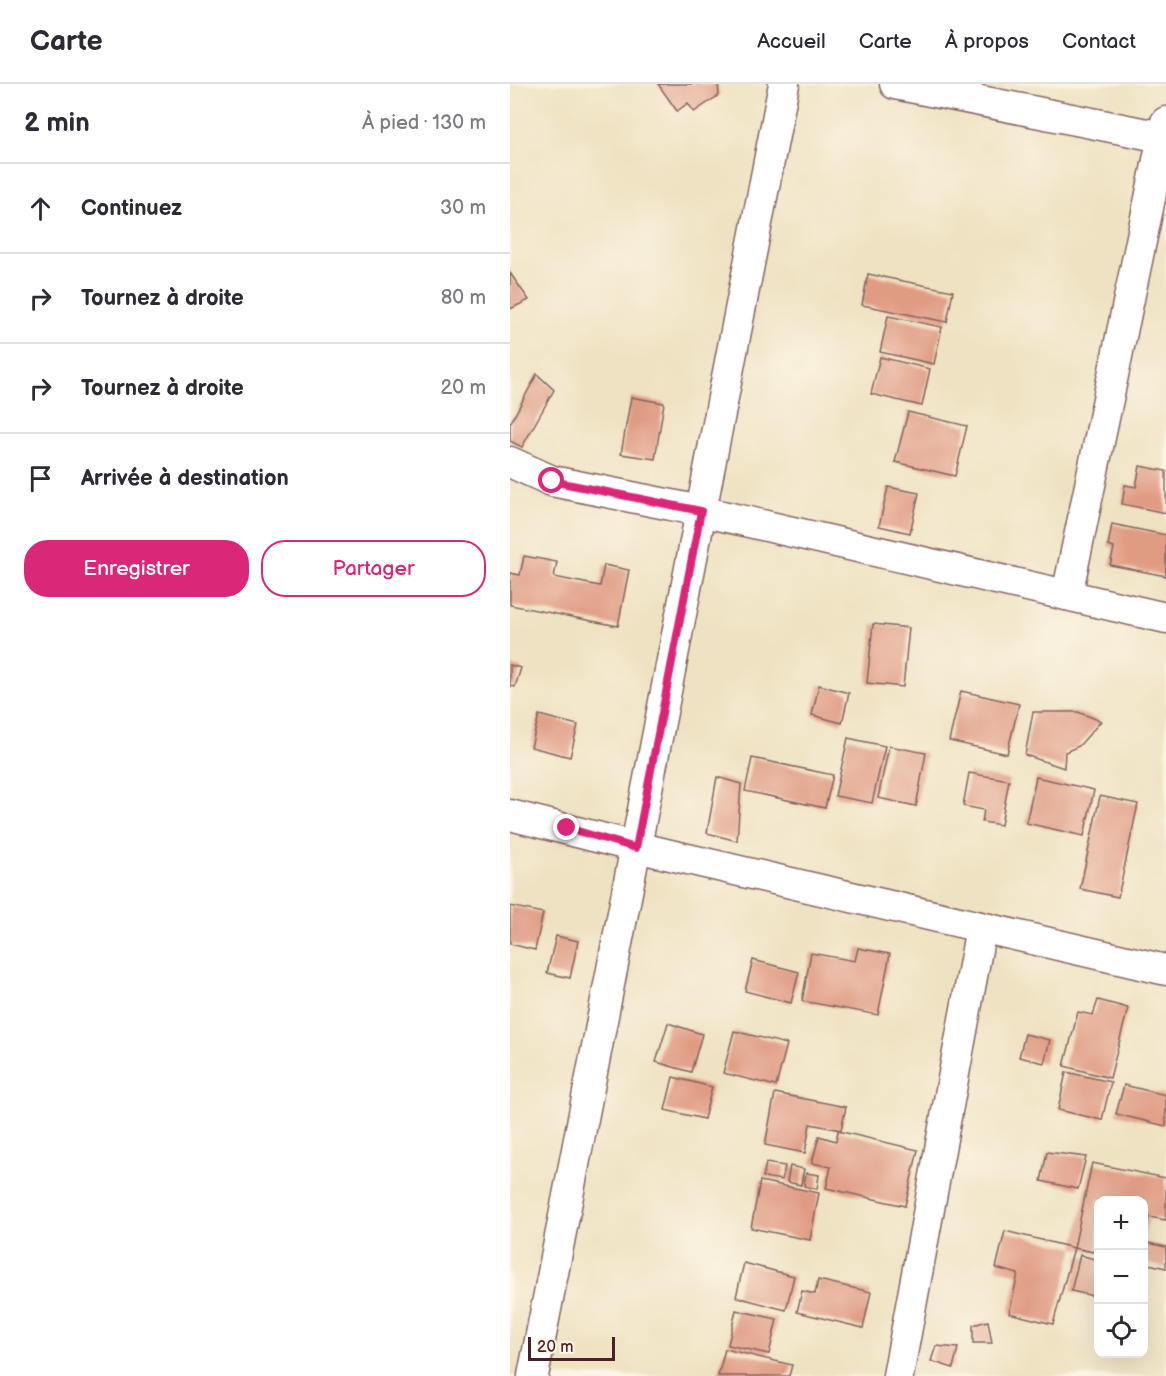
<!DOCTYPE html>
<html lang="fr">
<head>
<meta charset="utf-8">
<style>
	:root { --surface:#fff; --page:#f2f2f3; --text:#2b2b33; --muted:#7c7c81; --line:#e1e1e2; --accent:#db2777 }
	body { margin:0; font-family:"Balsamiq Sans",sans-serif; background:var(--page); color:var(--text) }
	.controls { position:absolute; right:18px; bottom:18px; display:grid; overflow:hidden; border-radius:12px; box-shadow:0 6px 24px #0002 }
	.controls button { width:54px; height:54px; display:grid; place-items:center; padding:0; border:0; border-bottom:2px solid var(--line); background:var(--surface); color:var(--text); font:30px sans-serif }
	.scale { position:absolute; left:18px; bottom:15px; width:87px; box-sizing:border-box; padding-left:6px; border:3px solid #4a1f2b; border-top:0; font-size:16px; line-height:21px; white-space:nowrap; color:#4a1f2b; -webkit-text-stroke:4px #fcf5e5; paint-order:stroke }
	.stop { position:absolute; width:18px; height:18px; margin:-14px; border:4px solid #db2777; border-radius:50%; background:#fff }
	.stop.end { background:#db2777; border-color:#fff; box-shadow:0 2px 6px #0008 }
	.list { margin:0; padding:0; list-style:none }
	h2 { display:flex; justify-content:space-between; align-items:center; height:78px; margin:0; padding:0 24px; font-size:26px }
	h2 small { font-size:20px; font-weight:400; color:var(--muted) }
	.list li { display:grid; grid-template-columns:39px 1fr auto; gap:18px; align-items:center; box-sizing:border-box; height:90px; padding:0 24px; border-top:2px solid var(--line) }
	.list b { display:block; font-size:22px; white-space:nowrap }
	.list em { font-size:20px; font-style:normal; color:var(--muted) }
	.actions { display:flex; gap:12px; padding:18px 24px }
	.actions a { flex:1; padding:14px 0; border:2px solid var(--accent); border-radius:24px; text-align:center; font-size:21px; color:var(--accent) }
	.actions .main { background:var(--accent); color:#fff }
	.icon { flex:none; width:33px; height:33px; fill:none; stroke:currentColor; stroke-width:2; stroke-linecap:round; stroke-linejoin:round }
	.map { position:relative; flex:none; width:656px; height:1292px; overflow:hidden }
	header { display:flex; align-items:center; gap:36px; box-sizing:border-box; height:84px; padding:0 30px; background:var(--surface); border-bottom:2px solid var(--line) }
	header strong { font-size:28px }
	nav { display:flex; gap:33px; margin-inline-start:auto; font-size:21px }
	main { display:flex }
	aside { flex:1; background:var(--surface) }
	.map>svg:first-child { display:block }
</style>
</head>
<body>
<header>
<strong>Carte</strong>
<nav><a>Accueil</a><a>Carte</a><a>À propos</a><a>Contact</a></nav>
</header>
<main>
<aside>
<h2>2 min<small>À pied · 130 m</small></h2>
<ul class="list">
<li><svg class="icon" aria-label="ahead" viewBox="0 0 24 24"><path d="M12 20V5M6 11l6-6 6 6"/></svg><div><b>Continuez</b></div><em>30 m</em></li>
<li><svg class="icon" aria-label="right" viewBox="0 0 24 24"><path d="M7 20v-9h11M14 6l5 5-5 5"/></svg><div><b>Tournez à droite</b></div><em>80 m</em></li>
<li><svg class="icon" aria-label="right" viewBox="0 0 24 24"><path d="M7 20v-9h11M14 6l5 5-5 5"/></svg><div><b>Tournez à droite</b></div><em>20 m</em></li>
<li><svg class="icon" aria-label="arrive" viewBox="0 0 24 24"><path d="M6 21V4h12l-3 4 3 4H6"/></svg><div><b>Arrivée à destination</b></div></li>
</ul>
<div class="actions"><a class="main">Enregistrer</a><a>Partager</a></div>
</aside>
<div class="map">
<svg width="656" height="1292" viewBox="0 0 656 1292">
	<rect width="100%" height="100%" fill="#fcf5e5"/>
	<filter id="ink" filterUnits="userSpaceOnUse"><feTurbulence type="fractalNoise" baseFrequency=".0167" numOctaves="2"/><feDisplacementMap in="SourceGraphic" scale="12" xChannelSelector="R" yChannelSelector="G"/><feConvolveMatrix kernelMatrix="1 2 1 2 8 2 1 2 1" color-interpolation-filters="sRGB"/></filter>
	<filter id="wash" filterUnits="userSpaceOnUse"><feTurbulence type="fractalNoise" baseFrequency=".008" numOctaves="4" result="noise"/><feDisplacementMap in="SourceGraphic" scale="24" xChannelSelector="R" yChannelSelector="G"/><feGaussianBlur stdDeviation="1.35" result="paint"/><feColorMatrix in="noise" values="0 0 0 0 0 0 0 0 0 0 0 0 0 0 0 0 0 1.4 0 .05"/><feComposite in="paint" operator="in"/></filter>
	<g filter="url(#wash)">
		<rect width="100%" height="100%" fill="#efe2c2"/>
		<g id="blocks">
			<!-- building -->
			<g fill="#e09b83">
				<path d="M148,0H208L209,11L184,28L178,19L167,27Z"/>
				<path d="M0,189L19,216L0,225Z"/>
				<path d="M358,190L443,207L437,238L352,221Z"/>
				<path d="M378,232L432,243L424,280L370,268Z"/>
				<path d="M370,273L420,285L412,322L361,310Z"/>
				<path d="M27,290L44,306L12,363L0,357V340Z"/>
				<path d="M121,313L154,319L145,375L111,370Z"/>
				<path d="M398,328L457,342L445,392L385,378Z"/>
				<path d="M630,382L656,387V429L612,420L615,401L626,403Z"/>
				<path d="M378,403L409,409L400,449L369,442Z"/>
				<path d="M602,440L656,451V492L600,481L604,464L598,462Z"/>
				<path d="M14,472L47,478L44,493L90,502L94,481L119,486L108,542L0,521V489L10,491Z"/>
				<path d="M363,540L399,544L393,603L357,599Z"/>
				<path d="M0,581L11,584L5,603L0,602Z"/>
				<path d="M309,601L339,609L332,639L302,631Z"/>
				<path d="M451,607L509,620L497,670L439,657Z"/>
				<path d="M523,628H568L591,637L569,662L555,668L554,684L515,671Z"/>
				<path d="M29,631L68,641L60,673L21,663Z"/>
				<path d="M338,654L375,662L362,719L325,712Z"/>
				<path d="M379,662L416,669L406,722L368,714Z"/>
				<path d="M242,674L323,691L315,724L235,707Z"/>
				<path d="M459,689L499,696L491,741L472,738L474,726L453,722Z"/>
				<path d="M207,693L231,700L227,757L197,749Z"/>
				<path d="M526,693L584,706L574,752L516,739Z"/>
				<path d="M590,712L628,720L608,813L570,805Z"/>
				<path d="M0,822L33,829L25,866L0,860Z"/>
				<path d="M46,852L68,857L60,894L37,889Z"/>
				<path d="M348,864L380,870L368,931L292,917L301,869L345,877Z"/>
				<path d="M243,876L289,888L281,919L235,907Z"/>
				<path d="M588,916L618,924L600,994L554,982L568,928L583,931Z"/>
				<path d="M158,939L192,950L181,988L146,978Z"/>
				<path d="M224,947L277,960L266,1002L213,989Z"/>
				<path d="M515,950L540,956L534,979L509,973Z"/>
				<path d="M556,988L601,998L592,1036L548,1026Z"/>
				<path d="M163,993L202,1003L194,1035L155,1026Z"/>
				<path d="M614,1001L656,1011V1042L606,1030Z"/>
				<path d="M265,1009L336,1023L331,1046L300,1040L295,1069L255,1061Z"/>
				<path d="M328,1047L408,1066L395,1122L316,1104L321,1083L302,1079L309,1052L326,1057Z"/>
				<path d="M537,1068L576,1073L568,1105L531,1097Z"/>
				<path d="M256,1079L275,1082L272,1096L253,1093Z"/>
				<path d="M582,1079L656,1094V1136L639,1133L634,1154V1116H588V1169L564,1164L543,1240L499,1229L508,1190L486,1184L495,1147L564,1164Z"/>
				<path d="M280,1082L294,1085L291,1101L277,1098Z"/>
				<path d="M296,1089L309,1091L307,1105L294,1102Z"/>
				<path d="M250,1097L309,1109L300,1156L241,1144Z"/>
				<path d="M634,1158L656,1163V1184L634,1179Z"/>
				<path d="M570,1171L588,1176V1213L561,1207Z"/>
				<path d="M234,1179L284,1192L276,1226L226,1213Z"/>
				<path d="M308,1196L361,1208L353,1244L287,1228L292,1207L305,1210Z"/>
				<path d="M226,1226L267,1235L259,1270L218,1261Z"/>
				<path d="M478,1237L482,1259H463V1241Z"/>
				<path d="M426,1262L448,1264L443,1284L421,1277Z"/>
				<path d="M215,1265L282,1281L279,1292H208Z"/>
			</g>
		</g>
	</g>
	<g filter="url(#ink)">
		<use href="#blocks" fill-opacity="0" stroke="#846360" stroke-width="1.5"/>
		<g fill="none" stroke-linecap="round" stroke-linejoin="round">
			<defs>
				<g id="minor">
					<path d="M385,0L652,53"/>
					<path d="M0,378L42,397L191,427L656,534"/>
					<path d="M557,511L656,38"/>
					<path d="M0,731L126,763L656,886"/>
					<path d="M23,1292L274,0"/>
					<path d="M388,1292L471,844"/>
				</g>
			</defs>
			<!-- minor casing -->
			<use href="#minor" stroke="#846360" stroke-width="33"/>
			<!-- minor -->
			<use href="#minor" stroke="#fff" stroke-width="30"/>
		</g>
	</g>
	<g fill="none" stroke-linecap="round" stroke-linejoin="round" filter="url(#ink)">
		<!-- route -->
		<path stroke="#db2777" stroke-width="8" d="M42,397L191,427L126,764L57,744"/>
	</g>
</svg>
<div class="controls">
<button>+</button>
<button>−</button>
<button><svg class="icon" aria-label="locate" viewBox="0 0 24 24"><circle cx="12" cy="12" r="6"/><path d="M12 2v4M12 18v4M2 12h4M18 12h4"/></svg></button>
</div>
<div class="scale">20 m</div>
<div class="stop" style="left:42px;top:397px"></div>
<div class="stop end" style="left:57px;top:744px"></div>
</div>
</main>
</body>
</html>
